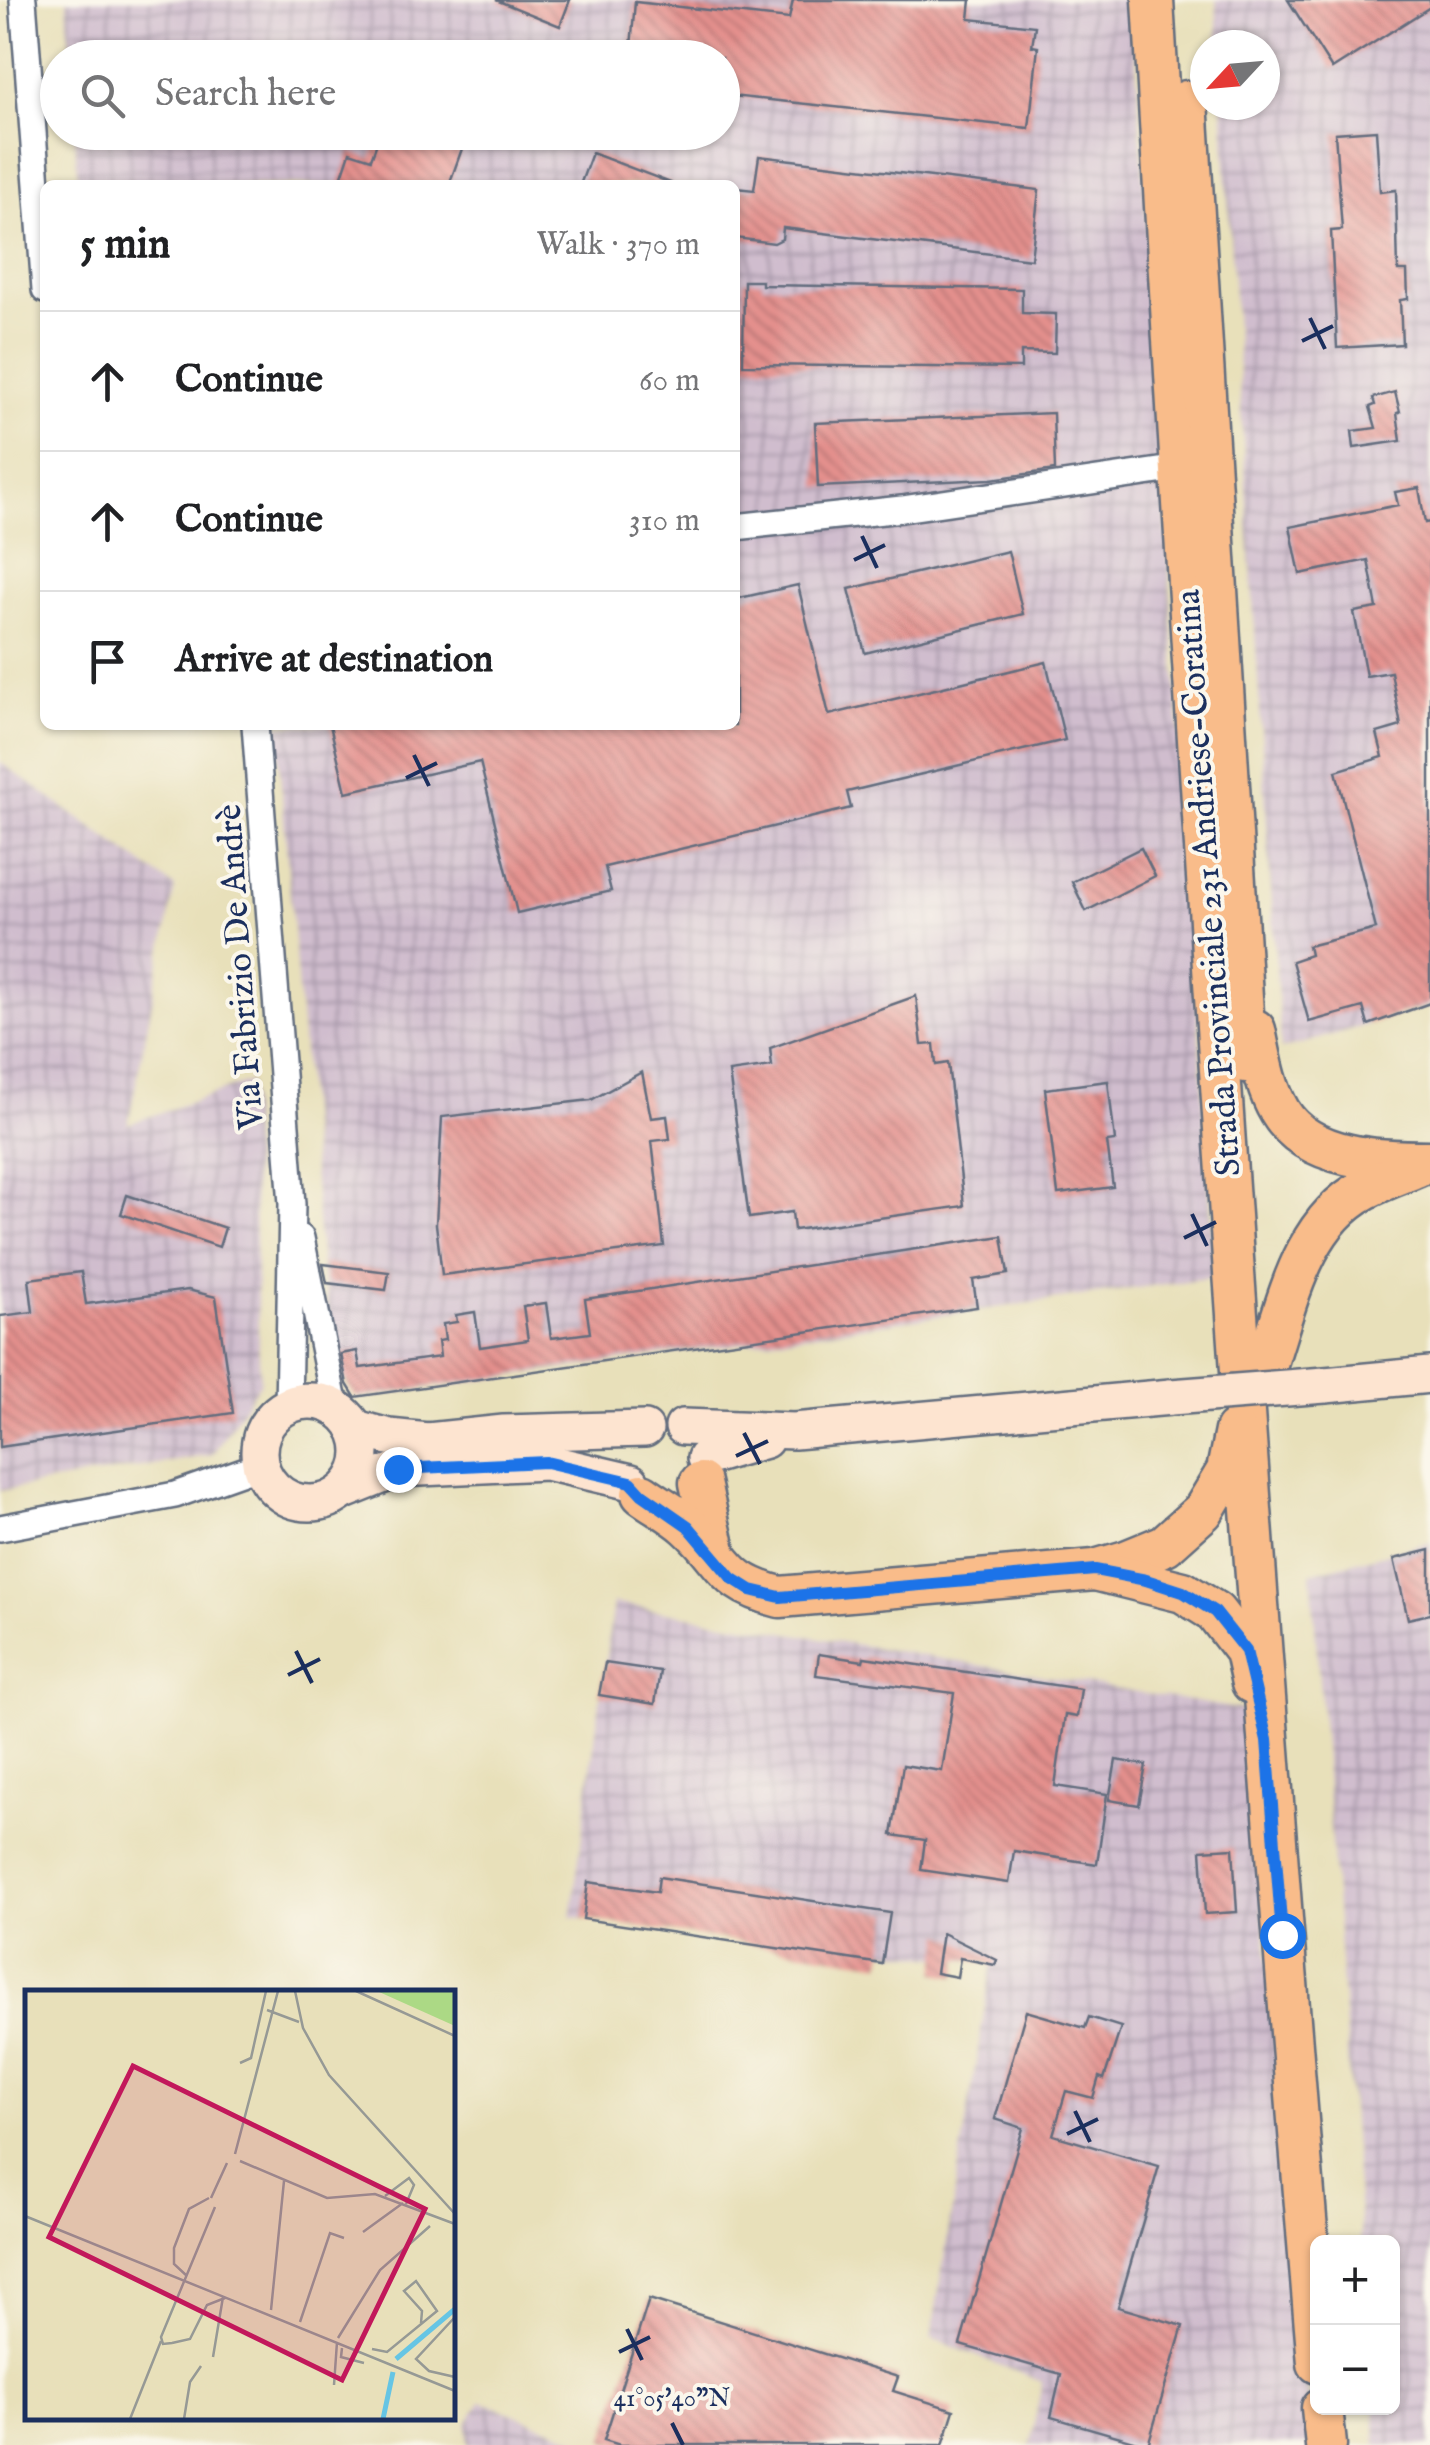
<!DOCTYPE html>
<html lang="en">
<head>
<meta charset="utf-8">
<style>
	:root { --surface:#fff; --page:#f2f2f2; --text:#202124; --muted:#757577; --line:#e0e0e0 }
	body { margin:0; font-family:"IM FELL English",serif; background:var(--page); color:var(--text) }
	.controls { position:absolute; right:30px; bottom:30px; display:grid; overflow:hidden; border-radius:15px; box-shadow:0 2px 8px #0004 }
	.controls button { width:90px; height:90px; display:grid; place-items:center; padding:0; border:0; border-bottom:2px solid var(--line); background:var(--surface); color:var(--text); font:50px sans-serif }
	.compass { position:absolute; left:1190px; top:30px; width:90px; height:90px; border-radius:50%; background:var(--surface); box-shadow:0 2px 8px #0004; rotate:244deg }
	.stop { position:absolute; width:30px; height:30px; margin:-22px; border:8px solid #1a73e8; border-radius:50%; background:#fff }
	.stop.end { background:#1a73e8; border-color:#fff; box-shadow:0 2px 10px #0008 }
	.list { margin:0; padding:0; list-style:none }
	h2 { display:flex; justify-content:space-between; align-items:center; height:130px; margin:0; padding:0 40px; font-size:42px }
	h2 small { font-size:32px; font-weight:400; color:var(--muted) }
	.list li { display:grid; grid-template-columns:65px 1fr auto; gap:30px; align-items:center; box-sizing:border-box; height:140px; padding:0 40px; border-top:2px solid var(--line) }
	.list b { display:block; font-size:38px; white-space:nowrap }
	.list em { font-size:32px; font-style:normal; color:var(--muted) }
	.icon { flex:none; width:55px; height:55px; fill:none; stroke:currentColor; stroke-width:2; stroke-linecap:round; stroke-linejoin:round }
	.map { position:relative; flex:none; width:1430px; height:2445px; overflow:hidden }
	.search { position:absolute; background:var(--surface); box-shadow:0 2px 8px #0004; left:40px; top:40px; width:700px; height:110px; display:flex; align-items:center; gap:25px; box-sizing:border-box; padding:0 35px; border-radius:55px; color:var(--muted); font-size:38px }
	.panel { position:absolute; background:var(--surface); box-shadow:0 2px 8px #0004; left:40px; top:180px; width:700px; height:550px; border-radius:15px }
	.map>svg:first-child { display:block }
</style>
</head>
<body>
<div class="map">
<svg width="1430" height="2445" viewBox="0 0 1430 2445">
	<defs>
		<pattern id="industrial-grid" width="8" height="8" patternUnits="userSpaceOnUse" patternTransform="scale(2.5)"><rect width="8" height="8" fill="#d0bdce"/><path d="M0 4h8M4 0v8" fill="none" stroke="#a89aaa"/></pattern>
		<pattern id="building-back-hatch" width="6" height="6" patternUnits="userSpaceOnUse" patternTransform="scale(2.5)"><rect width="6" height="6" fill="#e4908d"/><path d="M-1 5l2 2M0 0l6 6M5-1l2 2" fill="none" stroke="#b87676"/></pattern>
	</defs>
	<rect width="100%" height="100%" fill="#fbf7ec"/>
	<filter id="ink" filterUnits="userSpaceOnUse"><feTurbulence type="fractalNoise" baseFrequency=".01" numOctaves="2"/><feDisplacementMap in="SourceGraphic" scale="20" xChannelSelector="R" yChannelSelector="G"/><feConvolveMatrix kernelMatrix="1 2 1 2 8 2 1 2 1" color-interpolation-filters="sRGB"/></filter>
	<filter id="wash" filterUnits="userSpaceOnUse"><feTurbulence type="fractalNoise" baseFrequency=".0048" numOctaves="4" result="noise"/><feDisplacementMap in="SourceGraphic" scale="40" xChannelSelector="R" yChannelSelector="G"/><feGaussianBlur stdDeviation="2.25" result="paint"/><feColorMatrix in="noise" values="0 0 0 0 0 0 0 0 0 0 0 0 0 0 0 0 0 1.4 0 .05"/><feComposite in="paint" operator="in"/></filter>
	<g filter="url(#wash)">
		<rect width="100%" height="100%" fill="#e8e0ba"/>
		<!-- industrial -->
		<g fill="url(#industrial-grid)">
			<path d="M67,0H1132L1215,1277L358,1398L338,1371L321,1268L276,725H735V185H78L74,133L722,132V58L70,57Z"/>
			<path d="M1216,0H1430V1006L1281,1050L1222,105H1265V45H1218Z"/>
			<path d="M0,762L175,887L128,1124L250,1081L260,1383L212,1455L0,1491Z"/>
			<path d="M1430,1542V2445H1376L1374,2408H1392V2242H1361L1311,1573Z"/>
			<path d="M613,1603L1244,1710L1313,2445H1030L1042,2382L931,2338L992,1963L571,1917Z"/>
			<path d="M481,2401L592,2445H469L467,2424Z"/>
		</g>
		<g id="blocks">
			<!-- building -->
			<g fill="url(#building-back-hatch)">
				<path d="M496,0H570L560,26Z"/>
				<path d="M793,0H971L969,19L1035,26L1032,46L1038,47L1029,128L722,95V58H630L635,2L789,19Z"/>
				<path d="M1288,0H1430V7L1332,69Z"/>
				<path d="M1376,130L1380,192L1396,190L1398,271H1407L1408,299L1400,300L1402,344L1337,348L1331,231L1342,230L1335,133Z"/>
				<path d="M381,132H468L449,185H339L350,152L371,159Z"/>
				<path d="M592,153L671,183V185H580Z"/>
				<path d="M759,156L1039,190L1031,259L783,228L782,239L774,243L735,238V188L754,190Z"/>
				<path d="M744,281H762V285L1022,289V313L1056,314L1055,353L1021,352V368L743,365Z"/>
				<path d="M1395,392L1400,412L1397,413L1401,441L1354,448L1352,431L1376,428L1370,407L1375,405L1373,398Z"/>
				<path d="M1053,413L1055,470L991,479L818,487L815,423Z"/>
				<path d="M1419,488L1425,523L1430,522V1003L1368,1025L1363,1007L1309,1022L1292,961L1310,955L1308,946L1376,929L1336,771L1383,757L1377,733L1401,726L1391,672L1366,676L1354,612L1377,608L1368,560L1300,574L1290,527L1398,505L1395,492Z"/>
				<path d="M1008,551L1023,614L865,653L849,589Z"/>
				<path d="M798,585L829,715L1046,662L1065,740L847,792L851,808L605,867L611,891L517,913L480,762L346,792L330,725H735V599Z"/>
				<path d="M1141,848L1155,876L1086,911L1072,882Z"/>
				<path d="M916,996L922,1045L934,1044L936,1065L948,1063L964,1206L794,1230L792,1212L749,1218L729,1072L772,1066L770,1048Z"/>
				<path d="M642,1072L651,1118L667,1116L670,1139L652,1141L664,1246L442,1275L436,1224L442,1117L591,1100Z"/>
				<path d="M1108,1081L1115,1141L1107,1142L1113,1187L1058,1194L1045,1089Z"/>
				<path d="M127,1195L225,1228L219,1247L121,1214Z"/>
				<path d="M1002,1236L1008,1274L973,1280L977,1307L355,1397L347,1384L341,1354L357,1351L360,1368L440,1357L438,1341L445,1340L443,1324L457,1322L456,1315L475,1312L480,1347L528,1340L523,1306L546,1303L551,1338L590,1333L585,1299Z"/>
				<path d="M323,1264L389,1272L386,1290L327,1283Z"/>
				<path d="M81,1272L86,1304L188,1290L216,1297L233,1413L0,1447V1316L33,1312L29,1279Z"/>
				<path d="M1430,1550V1614L1408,1619L1394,1559Z"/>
				<path d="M819,1654L863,1661L864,1657L1081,1689L1077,1717L1065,1715L1055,1786L1107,1794L1097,1864L1014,1851L1009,1883L921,1870L925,1840L892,1835L903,1765L942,1771L954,1693L816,1675Z"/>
				<path d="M605,1663L660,1671L655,1704L599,1695Z"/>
				<path d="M1116,1760L1146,1765L1139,1805L1109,1800Z"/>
				<path d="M1233,1848L1237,1912L1205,1914L1201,1850Z"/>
				<path d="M659,1877L890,1913L882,1964L583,1919L588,1882L657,1892Z"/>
				<path d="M942,1933L997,1960L995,1965L960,1958L957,1977L936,1973Z"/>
				<path d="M1026,2011L1085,2028L1089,2017L1121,2027L1104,2079L1099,2077L1093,2098L1066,2091L1053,2135L1159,2166L1118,2307L1183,2326L1148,2445L1051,2417L1061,2374L960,2345L1023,2128L995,2119Z"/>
				<path d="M649,2299L898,2377L893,2391L954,2410L943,2445H620L604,2440Z"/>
			</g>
		</g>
	</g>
	<g filter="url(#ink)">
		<use href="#blocks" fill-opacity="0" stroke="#636d7e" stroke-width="2.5"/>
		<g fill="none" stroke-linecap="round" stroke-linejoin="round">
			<defs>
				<g id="street">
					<path d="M23,0L45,290"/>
					<path d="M735,527L902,509L1179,468"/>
					<path d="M255,725L292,1204L288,1406"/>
					<path d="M301,1238L335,1407"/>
					<path d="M0,1528L175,1495L260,1465"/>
				</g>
				<g id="secondary">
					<path d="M1325,1385L1430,1375"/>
					<circle cx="310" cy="1452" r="51"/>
					<path d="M683,1427L794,1431L1171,1397"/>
					<path d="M355,1428L389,1437L428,1441L504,1433L645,1429"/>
					<path d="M705,1458L765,1440"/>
					<path d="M344,1491L399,1469L546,1462L631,1482"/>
				</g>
				<g id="primary">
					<path d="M1153,0C1198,788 1252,1576 1318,2363"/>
					<path d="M1187,101L1246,1062"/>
					<path d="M1255,1030C1261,1058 1265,1087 1280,1112C1309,1160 1381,1161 1430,1161"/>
					<path d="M1267,1363C1288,1301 1302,1223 1365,1189C1381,1180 1399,1174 1416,1167"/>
					<path d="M700,1483L716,1555"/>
					<path d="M642,1494C657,1505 675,1514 688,1526C728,1562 721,1582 780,1597L1095,1570L1126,1561L1165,1545L1203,1511L1227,1471L1235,1431"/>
					<path d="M1099,1571L1183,1592L1215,1612L1245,1651L1252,1683"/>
					<path d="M1322,2408L1326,2445"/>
				</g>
			</defs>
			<!-- street casing -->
			<use href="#street" stroke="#636d7e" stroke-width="30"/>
			<!-- secondary casing -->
			<use href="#secondary" stroke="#636d7e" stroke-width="40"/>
			<!-- primary casing -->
			<use href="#primary" stroke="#636d7e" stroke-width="45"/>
			<!-- street -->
			<use href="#street" stroke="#fff" stroke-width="25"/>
			<!-- secondary -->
			<use href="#secondary" stroke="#fde4d0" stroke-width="35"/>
			<!-- primary -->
			<use href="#primary" stroke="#f9bc8a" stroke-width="40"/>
			<defs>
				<path id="secondary-bridge" d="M1171,1397L1325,1385"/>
			</defs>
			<!-- secondary-bridge casing -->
			<use href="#secondary-bridge" stroke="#636d7e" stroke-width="40" stroke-linecap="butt"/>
			<!-- secondary-bridge -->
			<use href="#secondary-bridge" stroke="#fde4d0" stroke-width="35"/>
		</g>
	</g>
	<g fill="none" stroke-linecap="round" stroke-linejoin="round" filter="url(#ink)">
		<!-- route -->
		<path stroke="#1a73e8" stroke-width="12" d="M398,1469L546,1462L631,1482L642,1494L688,1526L732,1578L751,1590L780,1597L1095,1570L1146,1580L1183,1592L1215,1612L1246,1651L1267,1740L1282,1935"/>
	</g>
	<!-- ticks -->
	<path fill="none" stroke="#1b2f5e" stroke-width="4" d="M1310,318L1325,349M1302,341L1333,326M862,536L877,568M854,560L885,545M414,755L429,786M406,778L437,763M1192,1214L1207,1246M1184,1238L1216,1222M744,1433L760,1464M736,1456L768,1441M296,1651L312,1683M288,1675L320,1659M1075,2111L1090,2142M1067,2134L1098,2119M627,2329L642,2360M619,2352L650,2337M672,2423L683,2445"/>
	<g text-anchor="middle" stroke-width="8" stroke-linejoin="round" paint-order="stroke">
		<!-- street labels -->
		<g font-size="35" fill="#1b2f5e" stroke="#fbf7ec">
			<text transform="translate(1207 883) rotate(-94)" y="12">Strada Provinciale 231 Andriese-Coratina</text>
			<text transform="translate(239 967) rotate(-94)" y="12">Via Fabrizio De Andrè</text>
		</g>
	</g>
	<!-- overview -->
	<g transform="translate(25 1990)">
		<rect width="430" height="430" fill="#e8e0ba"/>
		<path d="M352,1H428L430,36Z" fill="#acd985"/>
		<path fill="none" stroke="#66c5e4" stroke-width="5" d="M371,369L430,319M358,429L368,382"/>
		<path fill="none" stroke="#969995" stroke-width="2.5" d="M270,1L278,38L304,85L430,224M331,1L430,46M242,20L274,32M215,73L226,68L241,1M210,164L253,1M215,171L302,208L350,204L430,234M360,206L384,188L389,195L381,214M186,208L202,173M0,226L430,401M338,242L378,213M162,286L149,274V258L164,219L184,208M246,320L259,191M430,327L391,369L404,381L430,387M275,332L305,243L319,248M313,348L355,280L405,236M147,353L138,354L136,347L190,217M147,353L165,349L182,315L200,308M317,358L316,367L339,373M347,359L362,362L412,321L391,291L379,301L397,321L396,333M188,367L198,307M309,395L312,352M105,429L136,351M159,429L165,392L176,376"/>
		<path fill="#c2185b" fill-opacity="0.15" stroke="#c2185b" stroke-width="5" d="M108,76L400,219L317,390L24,247Z"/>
		<rect width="430" height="430" fill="none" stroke="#1b2f5e" stroke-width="5"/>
	</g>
	<g font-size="25" text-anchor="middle" fill="#1b2f5e" stroke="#fbf7ec" stroke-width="8" stroke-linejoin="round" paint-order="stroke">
		<text x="672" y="2406">41°05'40"N</text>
	</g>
</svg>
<div class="controls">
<button>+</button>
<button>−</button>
</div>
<svg class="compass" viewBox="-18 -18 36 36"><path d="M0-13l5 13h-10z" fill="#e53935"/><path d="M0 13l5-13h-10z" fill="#757577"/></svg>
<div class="stop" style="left:1282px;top:1935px"></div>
<div class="stop end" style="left:398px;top:1469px"></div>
<div class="search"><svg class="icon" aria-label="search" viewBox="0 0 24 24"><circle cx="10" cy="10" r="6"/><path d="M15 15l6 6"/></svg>Search here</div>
<section class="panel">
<h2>5 min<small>Walk · 370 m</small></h2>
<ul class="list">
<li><svg class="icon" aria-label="ahead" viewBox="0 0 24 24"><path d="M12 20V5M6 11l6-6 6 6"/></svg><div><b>Continue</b></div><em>60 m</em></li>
<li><svg class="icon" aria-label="ahead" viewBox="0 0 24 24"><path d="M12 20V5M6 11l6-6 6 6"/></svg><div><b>Continue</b></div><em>310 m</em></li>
<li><svg class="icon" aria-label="arrive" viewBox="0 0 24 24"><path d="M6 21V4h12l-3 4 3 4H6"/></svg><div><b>Arrive at destination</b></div></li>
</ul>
</section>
</div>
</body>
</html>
